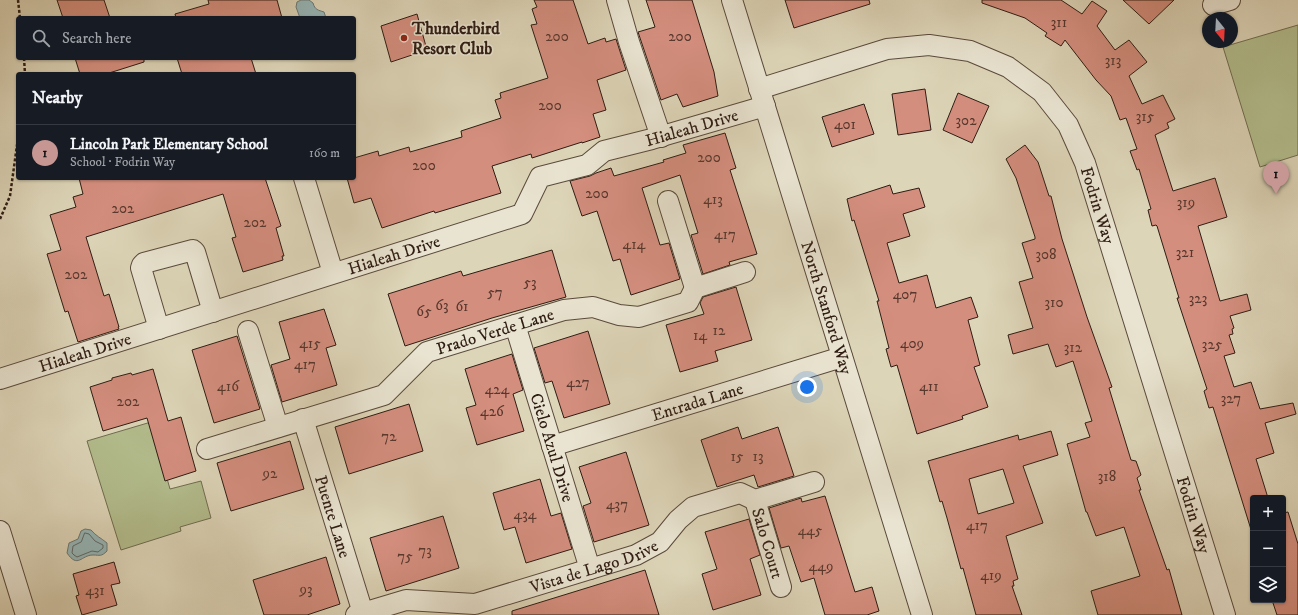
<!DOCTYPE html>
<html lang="en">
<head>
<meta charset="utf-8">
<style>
	:root { --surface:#171b24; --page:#242831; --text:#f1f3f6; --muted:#9ea1a6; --line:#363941; --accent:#c59692 }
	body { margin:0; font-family:"IM FELL DW Pica",serif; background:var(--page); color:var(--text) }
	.controls { position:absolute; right:12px; bottom:12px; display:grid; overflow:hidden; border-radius:4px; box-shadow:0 1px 3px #0004 }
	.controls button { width:36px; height:36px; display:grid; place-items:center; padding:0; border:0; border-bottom:1px solid var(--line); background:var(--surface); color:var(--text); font:20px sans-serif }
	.compass { position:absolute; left:1202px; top:12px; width:36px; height:36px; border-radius:50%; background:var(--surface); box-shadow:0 1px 3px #0004; rotate:162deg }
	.you { position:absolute; left:807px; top:387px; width:14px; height:14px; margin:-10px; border:3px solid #fff; border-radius:50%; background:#1a73e8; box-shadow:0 0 0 6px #1a73e833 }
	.badge { display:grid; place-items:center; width:26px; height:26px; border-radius:50%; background:var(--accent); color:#111; font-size:13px; font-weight:700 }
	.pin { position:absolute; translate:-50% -33px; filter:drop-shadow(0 1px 2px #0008) }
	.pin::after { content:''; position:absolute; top:21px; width:14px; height:12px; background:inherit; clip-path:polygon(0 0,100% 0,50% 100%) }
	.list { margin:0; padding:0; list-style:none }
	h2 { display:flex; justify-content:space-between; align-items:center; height:52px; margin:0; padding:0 16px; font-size:17px }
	h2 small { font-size:13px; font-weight:400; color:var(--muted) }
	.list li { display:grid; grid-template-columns:26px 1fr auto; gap:12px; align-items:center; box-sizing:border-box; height:56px; padding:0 16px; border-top:1px solid var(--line) }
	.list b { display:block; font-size:15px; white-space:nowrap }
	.list p { margin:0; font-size:13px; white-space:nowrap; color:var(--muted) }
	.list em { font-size:13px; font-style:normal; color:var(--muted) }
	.icon { flex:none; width:22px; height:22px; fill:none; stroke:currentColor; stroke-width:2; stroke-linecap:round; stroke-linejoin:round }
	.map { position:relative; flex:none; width:1298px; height:615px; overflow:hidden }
	.search { position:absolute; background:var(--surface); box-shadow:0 1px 3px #0004; left:16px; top:16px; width:340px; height:44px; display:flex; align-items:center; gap:10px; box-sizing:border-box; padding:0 14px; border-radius:4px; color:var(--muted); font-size:15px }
	.panel { position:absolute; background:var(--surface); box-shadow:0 1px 3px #0004; left:16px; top:72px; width:340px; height:108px; border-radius:4px }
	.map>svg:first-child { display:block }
</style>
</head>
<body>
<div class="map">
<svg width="1298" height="615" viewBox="0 0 1298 615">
	<rect width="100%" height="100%" fill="#ddd5b8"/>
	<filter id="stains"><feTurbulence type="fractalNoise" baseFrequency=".005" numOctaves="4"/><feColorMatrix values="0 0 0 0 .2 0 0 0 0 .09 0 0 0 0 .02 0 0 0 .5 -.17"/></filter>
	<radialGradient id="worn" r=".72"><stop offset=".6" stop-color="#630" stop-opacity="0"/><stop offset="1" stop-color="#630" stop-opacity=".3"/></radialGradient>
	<!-- green -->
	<g fill="#b3bd8d" stroke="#706c50">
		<path d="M1298,25V155L1260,167L1223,47Z"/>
		<path d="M151,422L170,489L201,481L211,518L180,527L181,531L121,550L87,441Z"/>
	</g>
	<!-- water -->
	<g fill="#96b6b7" stroke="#6c7875">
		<path d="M301,0H309L313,3C315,10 318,10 324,12L326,18H300L296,7L297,2Z"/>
		<path d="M85,529L91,530C96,536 101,538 107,543V551C101,557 100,555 93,555C81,555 78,569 67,553L69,543L78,539L81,531Z"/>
	</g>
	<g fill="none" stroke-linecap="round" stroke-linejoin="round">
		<!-- shore -->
		<path stroke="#626965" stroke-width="1" d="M85,533L89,534L95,541L103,545V548L98,552L92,551L77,557L74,555L72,553L73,546L81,542Z"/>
	</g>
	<!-- building -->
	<g fill="#d48e7e" stroke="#2e1c13" fill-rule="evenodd">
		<path d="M57,0H104L110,18H63Z"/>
		<path d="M208,0H277L282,18H176L175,14L209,4Z"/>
		<path d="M534,0H573L588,44L605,38L606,42L616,39L626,70L597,80L606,110L593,114L600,137L582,143V142L532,158L531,154L492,166L501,193L435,213L434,211L382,228L371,198L354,203L347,178H354V158L378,151L379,156L409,147L410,152L462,137L461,131L501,118L495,100L501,98L500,93L548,78L531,25L537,24L532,9L537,7Z"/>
		<path d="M646,0H692L714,72L718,96L683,107L677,94L661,100L638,32L655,27Z"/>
		<path d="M785,0H869L870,4L794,28Z"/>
		<path d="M982,0H1061L1082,14L1092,1L1107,11L1097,26L1115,50L1129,40L1147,62L1129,76L1142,104L1163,95L1175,119L1167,123L1169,128L1155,135L1173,191L1215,178L1227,217L1198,226L1220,301L1247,294L1251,310L1230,316L1234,328L1232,329L1233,334L1229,335L1235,353L1224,356L1234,387L1251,382L1260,409L1293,403L1296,414L1265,423L1274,453L1256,459L1268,498H1253V542L1251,536H1253L1213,407L1209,408L1204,391L1207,389L1177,298H1179L1157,226L1156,225L1152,226L1148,210L1151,209L1139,169L1137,170L1130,151L1137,149L1126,118L1120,120L1111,96L1096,80L1065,40L1061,46L1045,36L1047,33L1025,18L982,3Z"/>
		<path d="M1123,0H1174L1149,24Z"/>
		<path d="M417,14L427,50L391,62L381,26Z"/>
		<path d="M75,58H144V62L106,74H80Z"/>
		<path d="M177,58H251L256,74H182Z"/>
		<path d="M925,89L931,130L898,135L892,94Z"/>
		<path d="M958,93L989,106L972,143L943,130Z"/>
		<path d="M864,104L874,134L832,147L822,117Z"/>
		<path d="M725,133L736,168L730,170L757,254L729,262L730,265L703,274L691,235L698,233L680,175L642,188L660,245L669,243L680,279L631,295L620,259L613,261L597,211L582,216L570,181L590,176L596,173L611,168L614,176L664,162L663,160L686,153L683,145Z"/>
		<path d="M1025,145L1038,162L1049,196H1051L1062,239L1087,317L1112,387L1109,388L1131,460L1136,461L1141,475L1137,478L1141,490H1139L1167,570L1169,569L1182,615H1098L1091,591L1140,576L1124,527L1096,536L1087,512H1086L1067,444L1090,437L1085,423L1092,421L1073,361L1056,367L1048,344L1013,354L1008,335L1033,328L1019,282L1033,278L1022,243L1035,239V237L1016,178L1006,159Z"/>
		<path d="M79,178H265L281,226L276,228L284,256H282L283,260L243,272L232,238L236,237L223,194L86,237L104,296L109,294L119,327H118L119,329L78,342L68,311L65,312L47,254L61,250L50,215L76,207L73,197L83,194Z"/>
		<path d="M890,185L893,194L919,188L925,207L903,214L910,236L887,243L899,283L927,275L936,308L971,297L978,317L968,320L980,365L974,367L988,407L962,416L963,419L917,434L897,365L891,367L886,349L889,348L877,301H879L854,220L852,221L847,199Z"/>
		<path d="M552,250L566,297L492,318L405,346L388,294L461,271L463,276Z"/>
		<path d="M736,287L752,340L715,351L718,361L680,372L666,325L704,314L700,303L703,297Z"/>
		<path d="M324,309L336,345L326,348L337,385L282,402L271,365L290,359L279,322Z"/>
		<path d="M588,331L610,404L564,418L552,381L545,383L534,348Z"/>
		<path d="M237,336L260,409L214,423L192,350Z"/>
		<path d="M512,354L523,390L513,394L524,431L477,445L466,408L476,405L465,369Z"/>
		<path d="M153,369L168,421L181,417L196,471L165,481L147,418L103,431L90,387L112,380V378L131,373L132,375Z"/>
		<path d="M409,404L423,451L349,474L335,427Z"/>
		<path d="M738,427L742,439L778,427L794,476L758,487L754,475L717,487L701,440Z"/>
		<path d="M1051,431L1058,455L1023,466L1043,523L1006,536L1018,579L1013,581L1014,586H1012L1022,615H976L963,568L961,569L947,518L942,501L940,502L928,461L1018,435L1019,440ZM1003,469L1014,503L978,514L969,479Z"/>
		<path d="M290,441L304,489L231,511L217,463Z"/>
		<path d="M626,452L649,525L594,542L583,506L591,503L579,467Z"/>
		<path d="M540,479L551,516L561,513L572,549L526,563L515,527L504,530L493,493Z"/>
		<path d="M825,496L855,592L872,587L879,611L867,615H825L814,578L801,582L789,546L781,548L769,508L801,498L802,502Z"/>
		<path d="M1288,512L1298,544V615H1277L1272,600H1283V513Z"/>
		<path d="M443,516L459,568L386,591L370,538Z"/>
		<path d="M749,519L760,555L750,559L761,595L713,610L702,574L717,569L705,532Z"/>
		<path d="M326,557L340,604L307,615H264L253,580Z"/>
		<path d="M114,562L120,583L111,585L117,605L82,615L76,596L79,595L73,574Z"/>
		<path d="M645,570L659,615H512V611Z"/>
	</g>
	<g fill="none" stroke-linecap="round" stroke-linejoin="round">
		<defs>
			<g id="minor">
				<path d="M617,0L629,42L661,137"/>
				<path id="s1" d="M732,0L922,615"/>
				<path d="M1213,5L1230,0"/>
				<path id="s2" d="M759,89L887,49L929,45L970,51L1008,67L1042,92L1068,125L1085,163L1225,615"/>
				<path d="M304,178L333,273"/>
				<path d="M668,201L695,288"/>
				<path id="s3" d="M515,325L590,569"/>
				<path d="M159,329L141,268L142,265L144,263L193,250L195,252L213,312"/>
				<path d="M248,331L278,427"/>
				<path id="s4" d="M0,379L522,214L540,177L587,165L604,151L652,139L765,106"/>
				<path id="s5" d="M303,419L363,613"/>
				<path id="s6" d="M552,446L842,357"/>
				<path id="s7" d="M207,449L384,395L427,352L515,325L564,310L593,307L619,315L639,317L688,302L695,288L745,272"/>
				<path id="s8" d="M755,500L781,587"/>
				<path d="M0,531L26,615"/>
				<path id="s9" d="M356,615L406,600L475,604L636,555L660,542L678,520L693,507L740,493L755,500L814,482"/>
			</g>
		</defs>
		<!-- minor casing -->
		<use href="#minor" stroke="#5a4a3c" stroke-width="22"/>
		<!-- path -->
		<g stroke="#2e1c13" stroke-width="2.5" stroke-dasharray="3 2" stroke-linecap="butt">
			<path d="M18,0L20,18"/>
			<path d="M24,58L25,74"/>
			<path d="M0,219L10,196L18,138"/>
		</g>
		<!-- minor -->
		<use href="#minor" stroke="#e9e4d1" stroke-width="20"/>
	</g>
	<!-- markers -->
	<circle fill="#8f2418" stroke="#e9e4d1" stroke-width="1.5" cx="404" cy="38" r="4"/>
	<g text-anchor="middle" stroke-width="3" stroke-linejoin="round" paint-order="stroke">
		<!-- number labels -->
		<g font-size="15" fill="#58382e">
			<text x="1059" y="27">311</text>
			<text x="557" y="41">200</text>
			<text x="680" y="41">200</text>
			<text x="1113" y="65">313</text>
			<text x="550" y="110">200</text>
			<text x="1145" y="121">315</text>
			<text x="966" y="125">302</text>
			<text x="845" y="129">401</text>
			<text x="709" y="162">200</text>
			<text x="424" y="170">200</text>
			<text x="597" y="198">200</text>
			<text x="713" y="204">413</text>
			<text x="1186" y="207">319</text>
			<text x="123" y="213">202</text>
			<text x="255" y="227">202</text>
			<text x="725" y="239">417</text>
			<text x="634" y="249">414</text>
			<text x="1185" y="257">321</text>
			<text x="1046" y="259">308</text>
			<text x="76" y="279">202</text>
			<text x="530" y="287">53</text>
			<text x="495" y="297">57</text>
			<text x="905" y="299">407</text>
			<text x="1198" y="303">323</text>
			<text x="1054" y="307">310</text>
			<text x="442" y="310">63</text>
			<text x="462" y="311">61</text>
			<text x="424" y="316">65</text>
			<text x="719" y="335">12</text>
			<text x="700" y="340">14</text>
			<text x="310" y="348">415</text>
			<text x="912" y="348">409</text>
			<text x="1212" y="349">325</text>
			<text x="1073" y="352">312</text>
			<text x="305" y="369">417</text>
			<text x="578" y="387">427</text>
			<text x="228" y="391">416</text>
			<text x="929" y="391">411</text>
			<text x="497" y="394">424</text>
			<text x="1231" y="403">327</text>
			<text x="128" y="406">202</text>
			<text x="492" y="416">426</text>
			<text x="389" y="441">72</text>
			<text x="737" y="461">15</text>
			<text x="758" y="461">13</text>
			<text x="270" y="478">92</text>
			<text x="1107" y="481">318</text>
			<text x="617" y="509">437</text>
			<text x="525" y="519">434</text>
			<text x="977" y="530">417</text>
			<text x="810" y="535">445</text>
			<text x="425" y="555">73</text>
			<text x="405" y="561">75</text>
			<text x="821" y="571">449</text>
			<text x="991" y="580">419</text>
			<text x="306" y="594">93</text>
			<text x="95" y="595">431</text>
		</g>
		<!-- poi labels -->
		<g font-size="17" font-weight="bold" fill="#2e1c13" stroke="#e9e4d1" text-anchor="start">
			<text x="412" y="34">Thunderbird<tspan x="412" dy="20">Resort Club</tspan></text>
		</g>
		<!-- street labels -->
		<g font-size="17" fill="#2e1c13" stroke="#e9e4d1">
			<text dy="6" stroke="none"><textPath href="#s4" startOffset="750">Hialeah Drive</textPath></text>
			<text dy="6" stroke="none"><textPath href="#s2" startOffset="429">Fodrin Way</textPath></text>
			<text dy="6" stroke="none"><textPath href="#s4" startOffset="413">Hialeah Drive</textPath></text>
			<text dy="6" stroke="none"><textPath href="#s1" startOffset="322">North Stanford Way</textPath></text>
			<text dy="6" stroke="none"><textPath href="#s7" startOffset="317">Prado Verde Lane</textPath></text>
			<text dy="6" stroke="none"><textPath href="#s4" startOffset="89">Hialeah Drive</textPath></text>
			<text dy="6" stroke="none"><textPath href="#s6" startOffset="152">Entrada Lane</textPath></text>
			<text dy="6" stroke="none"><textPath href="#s3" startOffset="128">Cielo Azul Drive</textPath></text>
			<text dy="6" stroke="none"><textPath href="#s2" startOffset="753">Fodrin Way</textPath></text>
			<text dy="6" stroke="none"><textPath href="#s5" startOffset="102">Puente Lane</textPath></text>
			<text dy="6" stroke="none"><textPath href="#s8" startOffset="45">Salo Court</textPath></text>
			<text dy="6" stroke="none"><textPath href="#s9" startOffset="246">Vista de Lago Drive</textPath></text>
		</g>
	</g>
	<rect width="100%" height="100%" filter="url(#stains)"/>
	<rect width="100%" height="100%" fill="url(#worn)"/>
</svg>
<div class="controls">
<button>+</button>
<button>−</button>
<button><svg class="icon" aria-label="layers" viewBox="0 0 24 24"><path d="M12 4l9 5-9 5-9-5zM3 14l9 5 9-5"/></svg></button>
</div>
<svg class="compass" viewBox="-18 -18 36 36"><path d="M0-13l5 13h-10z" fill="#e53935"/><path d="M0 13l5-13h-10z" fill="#9ea1a6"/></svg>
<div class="you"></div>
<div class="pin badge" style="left:1276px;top:194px">1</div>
<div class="search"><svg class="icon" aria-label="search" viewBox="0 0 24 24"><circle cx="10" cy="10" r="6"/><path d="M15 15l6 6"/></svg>Search here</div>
<section class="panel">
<h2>Nearby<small></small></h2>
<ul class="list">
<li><span class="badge">1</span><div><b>Lincoln Park Elementary School</b><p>School · Fodrin Way</p></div><em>160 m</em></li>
</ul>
</section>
</div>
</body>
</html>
